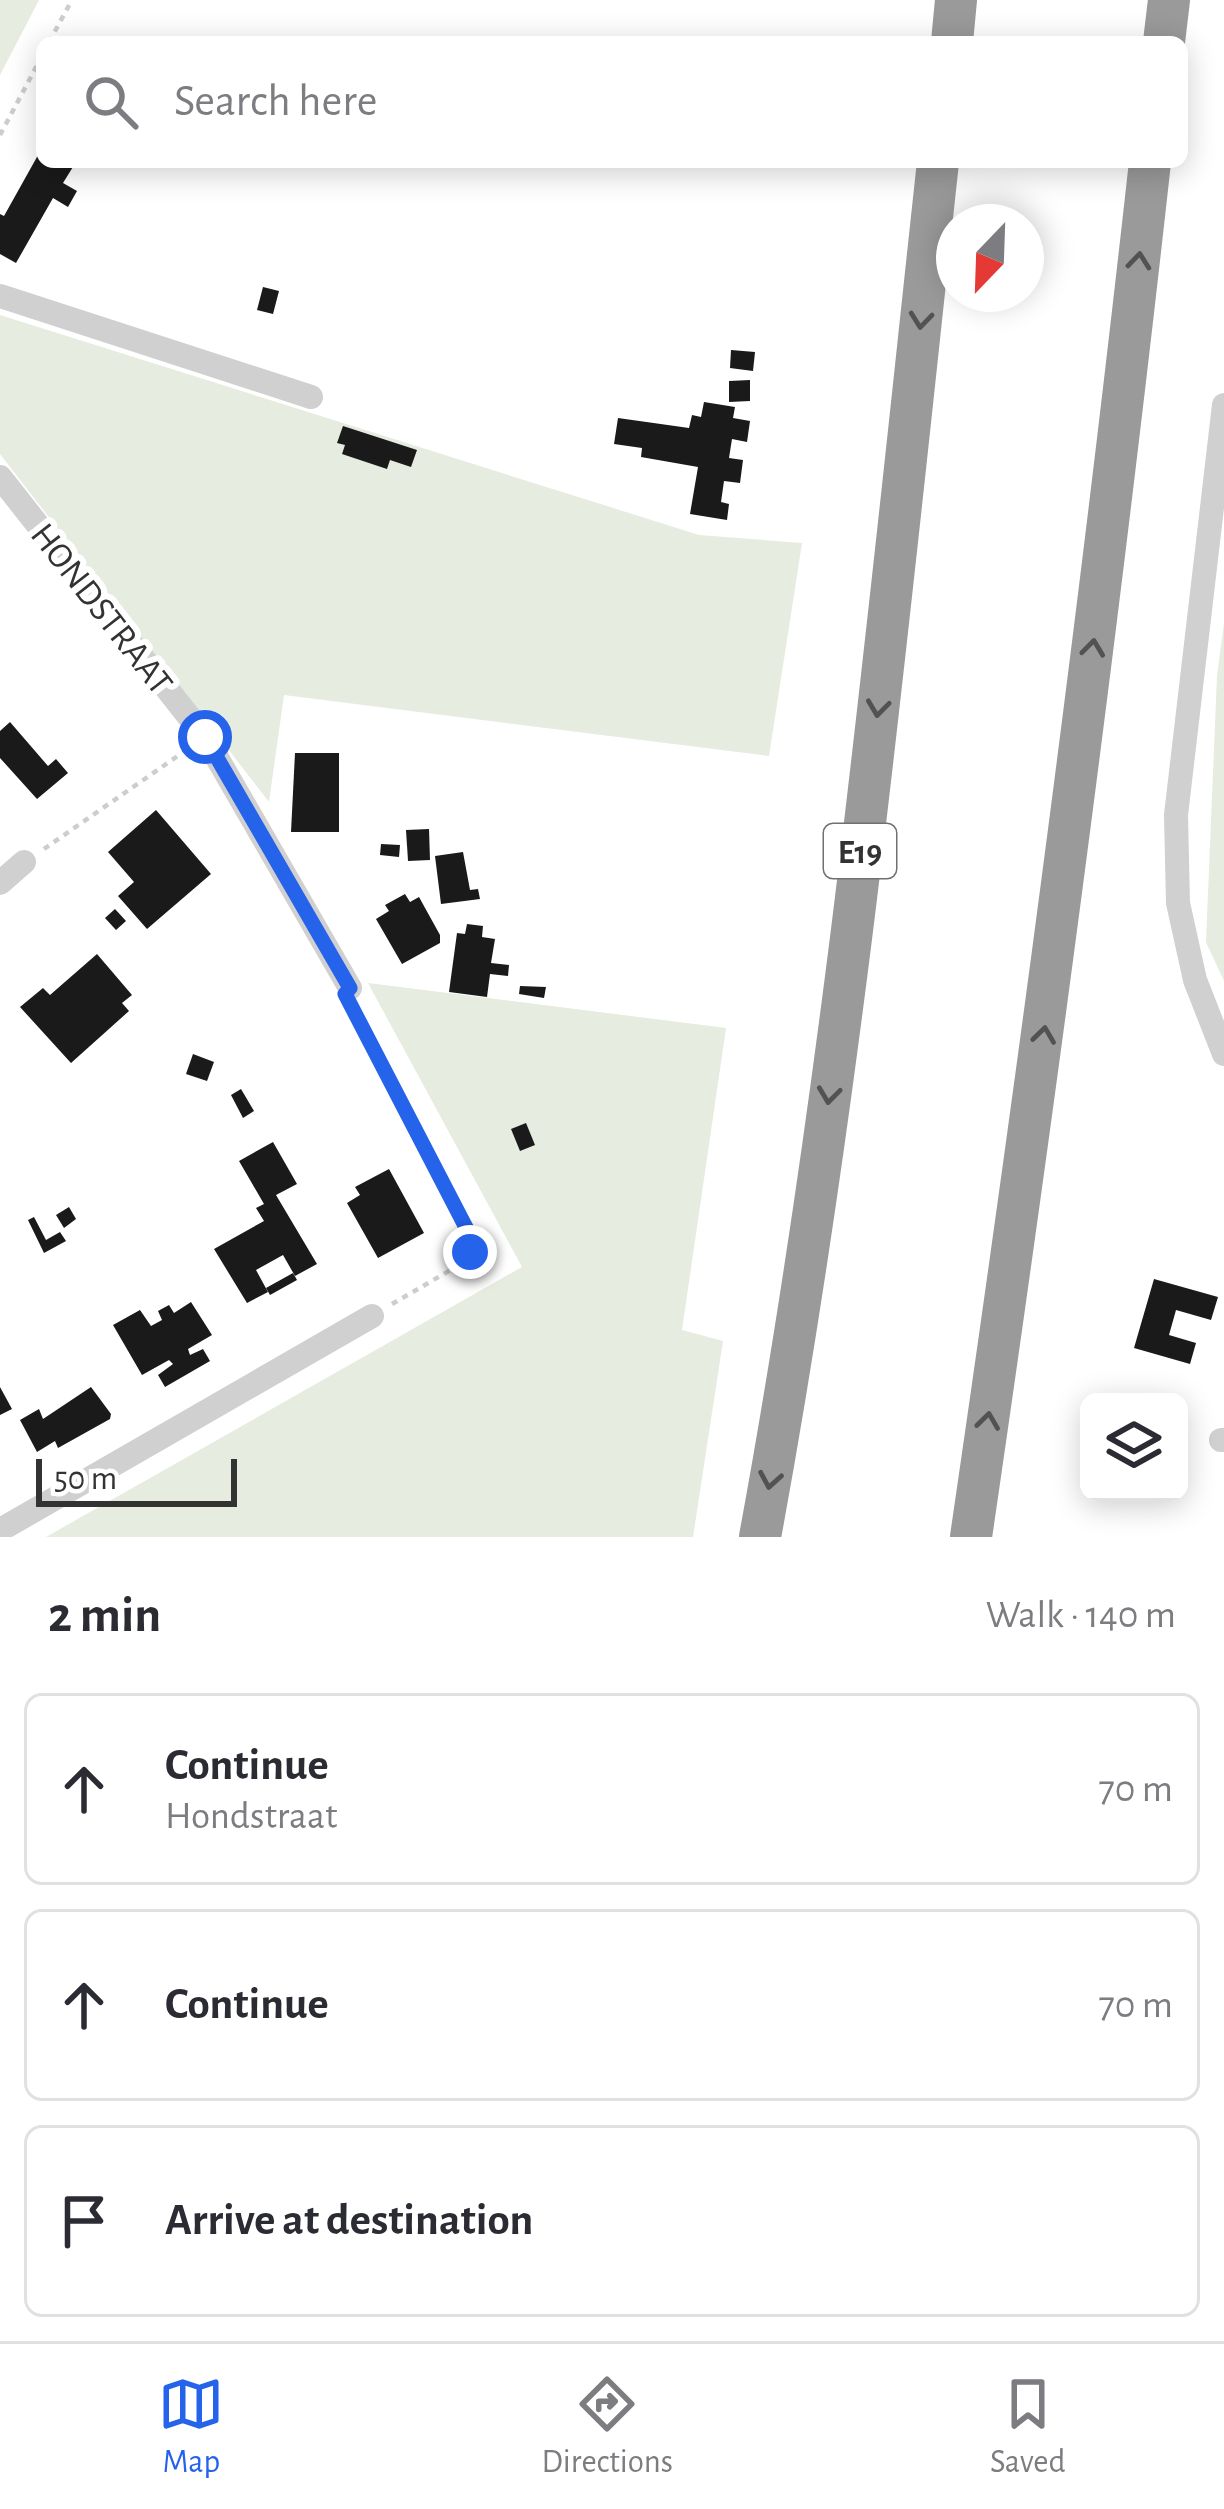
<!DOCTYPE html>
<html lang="en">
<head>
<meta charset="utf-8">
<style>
	:root { --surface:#fff; --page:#f2f2f3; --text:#2b2b33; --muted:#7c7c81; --line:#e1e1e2; --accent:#2563eb }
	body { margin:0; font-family:"Alegreya Sans",sans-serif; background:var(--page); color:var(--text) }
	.controls { position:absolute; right:36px; bottom:36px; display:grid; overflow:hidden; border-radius:18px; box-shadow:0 6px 30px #0003 }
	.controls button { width:108px; height:108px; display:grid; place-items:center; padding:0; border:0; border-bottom:3px solid var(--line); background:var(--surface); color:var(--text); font:60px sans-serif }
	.compass { position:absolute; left:936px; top:204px; width:108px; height:108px; border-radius:50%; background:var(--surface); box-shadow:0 6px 30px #0003; rotate:203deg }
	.scale { position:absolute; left:36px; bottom:30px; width:201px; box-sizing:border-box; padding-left:12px; border:6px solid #333; border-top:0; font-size:33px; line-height:42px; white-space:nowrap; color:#333; -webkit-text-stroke:9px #fff; paint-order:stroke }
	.stop { position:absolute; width:36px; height:36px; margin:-27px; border:9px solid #2563eb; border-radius:50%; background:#fff }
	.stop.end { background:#2563eb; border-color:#fff; box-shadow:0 3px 12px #0008 }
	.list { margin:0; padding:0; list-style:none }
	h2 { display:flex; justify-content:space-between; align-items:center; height:156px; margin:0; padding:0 48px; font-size:51px }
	h2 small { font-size:39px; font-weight:400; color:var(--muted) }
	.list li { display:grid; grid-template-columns:78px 1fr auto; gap:36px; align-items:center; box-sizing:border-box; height:192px; margin:0 24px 24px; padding:0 24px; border:3px solid var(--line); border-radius:18px }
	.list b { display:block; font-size:45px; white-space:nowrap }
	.list p { margin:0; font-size:39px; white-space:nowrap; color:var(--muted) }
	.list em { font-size:39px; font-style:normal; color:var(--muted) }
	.icon { flex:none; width:66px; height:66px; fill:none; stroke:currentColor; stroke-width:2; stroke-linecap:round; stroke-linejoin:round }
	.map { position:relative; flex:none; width:1224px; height:1537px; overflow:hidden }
	.search { position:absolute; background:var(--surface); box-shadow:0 6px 30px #0003; left:36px; right:36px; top:36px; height:132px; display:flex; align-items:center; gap:30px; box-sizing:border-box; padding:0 42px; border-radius:18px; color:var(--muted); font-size:45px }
	.sheet { height:804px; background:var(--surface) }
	nav { display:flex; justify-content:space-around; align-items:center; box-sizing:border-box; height:168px; border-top:3px solid var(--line); background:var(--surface); font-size:33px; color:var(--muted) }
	nav a { display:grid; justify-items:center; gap:6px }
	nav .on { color:var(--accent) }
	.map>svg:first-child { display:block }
</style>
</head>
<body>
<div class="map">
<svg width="1224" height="1537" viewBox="0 0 1224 1537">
	<rect width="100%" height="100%" fill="#fff"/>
	<!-- green -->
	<g fill="#e6ecdf">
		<path d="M0,0H39L0,75Z"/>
		<path d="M0,315L699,535L802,543L769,756L284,695L269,802L0,454Z"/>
		<path d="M1224,623V981L1206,942L1217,676Z"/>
		<path d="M368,983L726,1028L682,1330L723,1341L693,1537H46L522,1267Z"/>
	</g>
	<!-- building -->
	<g fill="#1a1a1a">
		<path d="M42,148V162H76L63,183L77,191L68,207L53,198L16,263L0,254V214L4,216Z"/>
		<path d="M263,287L279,291L273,314L257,310Z"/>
		<path d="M731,350L755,352L753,371L730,368Z"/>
		<path d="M750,380V401L729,402V381Z"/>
		<path d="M704,402L735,407L733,418L750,421L747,442L732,439L729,458L743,460L740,483L724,481L721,502L729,504L727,520L690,514L698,467L641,457L642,448L614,444L618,418L689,428L692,415L701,417Z"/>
		<path d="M343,426L417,450L411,467L390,460L387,469L342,454L345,445L337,443Z"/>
		<path d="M10,722L48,766L56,759L68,773L37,799L0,758V731Z"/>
		<path d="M295,753H339V832H291Z"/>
		<path d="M156,810L211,874L147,929L118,896L134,882L108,852Z"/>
		<path d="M429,829L430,860L408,861L406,830Z"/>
		<path d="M381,844L400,845L399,857L380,855Z"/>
		<path d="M463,852L470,890L478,889L480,899L441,904L435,856Z"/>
		<path d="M405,894L410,902L419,897L440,935V943L402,964L376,919L389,911L385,905Z"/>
		<path d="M115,909L126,921L116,930L105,918Z"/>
		<path d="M467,924L483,926L482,937L495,939L491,963L509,965L508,976L490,974L487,997L449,992L457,933L465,934Z"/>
		<path d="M97,954L132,995L122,1003L129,1011L71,1063L20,1007L43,988L50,995Z"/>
		<path d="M520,986L546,987L544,998L519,994Z"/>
		<path d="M193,1054L214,1062L207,1081L186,1074Z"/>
		<path d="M241,1089L254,1111L243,1118L231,1095Z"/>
		<path d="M526,1123L535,1145L520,1151L511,1129Z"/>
		<path d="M273,1142L297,1184L276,1195L317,1264L295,1276L283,1255L256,1270L268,1292L247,1303L214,1249L264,1221L256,1208L264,1204L239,1161Z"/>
		<path d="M389,1169L424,1233L378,1258L347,1203L360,1195L355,1187Z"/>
		<path d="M69,1207L76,1219L64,1228L56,1215Z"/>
		<path d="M34,1217L46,1240L60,1232L66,1241L44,1253L28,1220Z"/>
		<path d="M293,1273L297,1280L270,1295L266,1288Z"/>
		<path d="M1154,1279L1218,1297L1211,1320L1176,1310L1169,1335L1196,1343L1190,1364L1134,1348Z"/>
		<path d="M191,1302L212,1335L188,1349L190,1355L203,1349L210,1361L165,1387L158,1375L173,1364L169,1360L142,1375L113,1325L140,1310L151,1326L162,1320L158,1311L169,1305L174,1313Z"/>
		<path d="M0,1387L12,1409L0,1415Z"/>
		<path d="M91,1387L111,1414L110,1419L58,1448L55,1441L37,1452L20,1420L39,1409L43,1419Z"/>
	</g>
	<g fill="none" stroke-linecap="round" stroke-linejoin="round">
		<!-- path -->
		<g stroke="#cdcdcd" stroke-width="4.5" stroke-dasharray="6 6" stroke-linecap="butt">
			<path d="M49,42L72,0"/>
			<path d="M0,135L42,56"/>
			<path d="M44,849L182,753"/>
			<path d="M353,1010L473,1241L461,1264L392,1304"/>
		</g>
		<!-- street -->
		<g stroke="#d0d0d0" stroke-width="24">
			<path d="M0,296L311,397"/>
			<path d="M1224,405L1176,815L1178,903L1195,980L1224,1054"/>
			<path d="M0,477L205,737L350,988"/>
			<path d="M0,883L24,862"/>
			<path d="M1221,1440H1224"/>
			<path d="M0,1530L372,1316"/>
		</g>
		<!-- highway -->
		<g stroke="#9a9a9a" stroke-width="42">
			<path d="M952,42L956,0"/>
			<path d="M1164,42L1169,0"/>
			<path d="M760,1537C844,1082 888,621 938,162"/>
			<path d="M971,1537C1038,1079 1099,622 1150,162"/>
		</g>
	</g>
	<!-- one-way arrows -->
	<defs><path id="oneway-chevron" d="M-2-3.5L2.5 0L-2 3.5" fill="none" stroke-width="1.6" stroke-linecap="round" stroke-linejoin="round" transform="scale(3)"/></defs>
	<g stroke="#525252">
		<use href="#oneway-chevron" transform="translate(1139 261) rotate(-84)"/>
		<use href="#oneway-chevron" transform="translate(921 320) rotate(96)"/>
		<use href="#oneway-chevron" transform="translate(1093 648) rotate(-83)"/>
		<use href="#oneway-chevron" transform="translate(878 708) rotate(97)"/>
		<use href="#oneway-chevron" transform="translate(1044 1035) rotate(-82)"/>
		<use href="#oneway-chevron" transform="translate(829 1095) rotate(97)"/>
		<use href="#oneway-chevron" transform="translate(988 1421) rotate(-82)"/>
		<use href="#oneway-chevron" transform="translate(770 1480) rotate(100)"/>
	</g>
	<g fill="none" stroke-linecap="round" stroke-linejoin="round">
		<!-- route -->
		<path stroke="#2563eb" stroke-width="15" d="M205,737L350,988L345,994L473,1241L470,1252"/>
	</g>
	<g text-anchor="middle" stroke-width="12" stroke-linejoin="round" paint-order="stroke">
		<!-- shield labels -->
		<rect fill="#fff" stroke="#707070" stroke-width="3" x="824" y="824" width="72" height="54" rx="9"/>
		<g font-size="33" font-weight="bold" fill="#333">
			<text x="860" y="863">E19</text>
		</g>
		<!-- street labels -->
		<g font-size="36" fill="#333" stroke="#fff">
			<text transform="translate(103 608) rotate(52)" y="13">HONDSTRAAT</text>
		</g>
	</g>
</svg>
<div class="controls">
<button><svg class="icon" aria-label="layers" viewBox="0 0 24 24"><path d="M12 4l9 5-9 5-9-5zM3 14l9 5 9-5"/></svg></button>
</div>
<svg class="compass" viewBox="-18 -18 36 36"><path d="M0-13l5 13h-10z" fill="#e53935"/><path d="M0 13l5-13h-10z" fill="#7c7c81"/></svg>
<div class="scale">50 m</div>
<div class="stop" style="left:205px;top:737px"></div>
<div class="stop end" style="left:470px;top:1252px"></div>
<div class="search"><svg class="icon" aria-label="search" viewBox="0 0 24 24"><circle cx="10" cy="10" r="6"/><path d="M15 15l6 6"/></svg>Search here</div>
</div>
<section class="sheet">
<h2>2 min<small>Walk · 140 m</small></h2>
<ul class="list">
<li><svg class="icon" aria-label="ahead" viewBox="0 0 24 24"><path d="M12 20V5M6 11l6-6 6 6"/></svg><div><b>Continue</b><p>Hondstraat</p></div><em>70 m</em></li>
<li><svg class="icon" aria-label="ahead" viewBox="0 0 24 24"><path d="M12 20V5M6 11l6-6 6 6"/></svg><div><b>Continue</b></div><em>70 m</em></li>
<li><svg class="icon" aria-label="arrive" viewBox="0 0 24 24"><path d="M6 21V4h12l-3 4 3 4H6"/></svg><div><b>Arrive at destination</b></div></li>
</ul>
</section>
<nav>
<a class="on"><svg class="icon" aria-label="map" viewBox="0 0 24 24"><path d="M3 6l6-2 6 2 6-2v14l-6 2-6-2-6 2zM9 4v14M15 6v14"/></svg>Map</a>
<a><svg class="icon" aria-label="directions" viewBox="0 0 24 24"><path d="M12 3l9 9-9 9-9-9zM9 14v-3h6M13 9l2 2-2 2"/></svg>Directions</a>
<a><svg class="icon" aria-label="saved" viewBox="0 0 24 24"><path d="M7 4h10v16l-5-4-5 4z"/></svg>Saved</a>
</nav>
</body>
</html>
